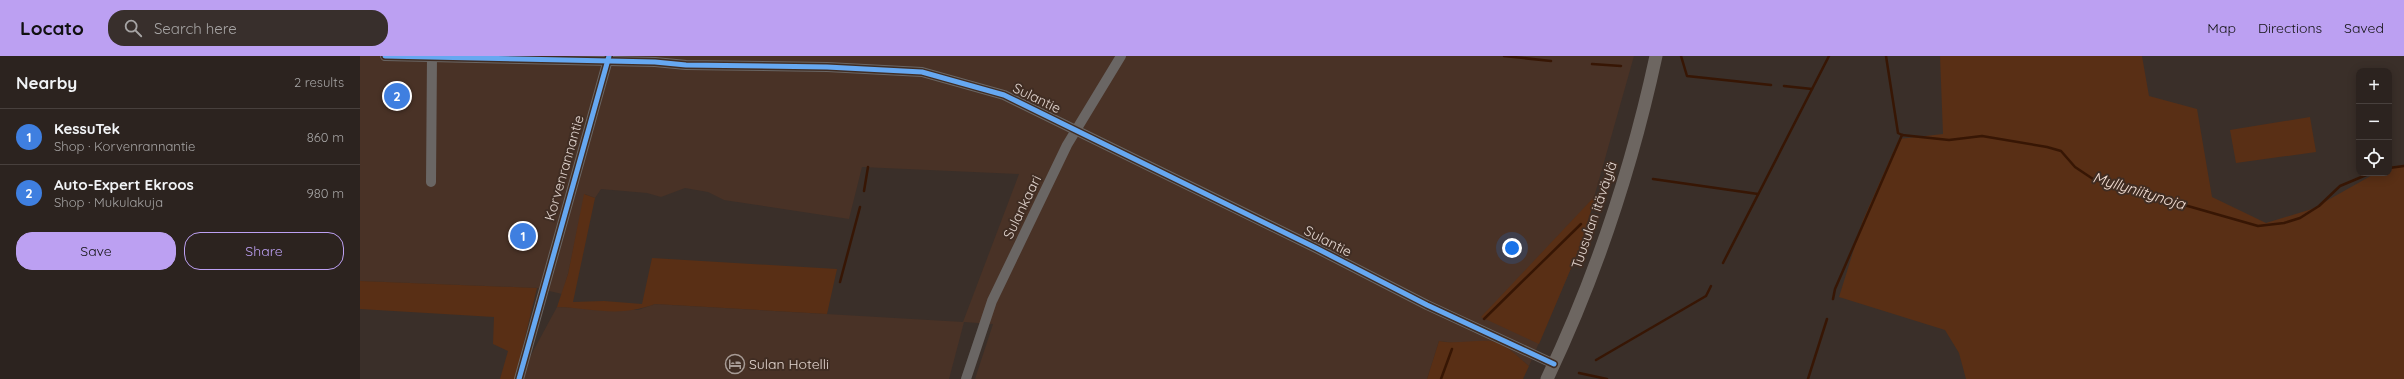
<!DOCTYPE html>
<html lang="en">
<head>
<meta charset="utf-8">
<style>
	:root { --surface:#2c231f; --page:#382f2c; --text:#f1f3f6; --muted:#a6a4a4; --line:#48403d; --accent:#bca0f2 }
	body { margin:0; font-family:Quicksand,sans-serif; background:var(--page); color:var(--text) }
	.controls { position:absolute; right:12px; top:12px; display:grid; overflow:hidden; border-radius:8px; box-shadow:0 2px 10px #0003 }
	.controls button { width:36px; height:36px; display:grid; place-items:center; padding:0; border:0; border-bottom:1px solid var(--line); background:var(--surface); color:var(--text); font:20px sans-serif }
	.you { position:absolute; left:1152px; top:192px; width:14px; height:14px; margin:-10px; border:3px solid #fff; border-radius:50%; background:#1a73e8; box-shadow:0 0 0 6px #1a73e833 }
	.badge { display:grid; place-items:center; width:26px; height:26px; border-radius:50%; background:var(--accent); color:#fff; font-size:13px; font-weight:700 }
	.pin { position:absolute; translate:-50% -50%; border:2px solid #fff; box-shadow:0 1px 4px #0006 }
	.list { margin:0; padding:0; list-style:none }
	h2 { display:flex; justify-content:space-between; align-items:center; height:52px; margin:0; padding:0 16px; font-size:17px }
	h2 small { font-size:13px; font-weight:400; color:var(--muted) }
	.list li { display:grid; grid-template-columns:26px 1fr auto; gap:12px; align-items:center; box-sizing:border-box; height:56px; padding:0 16px; border-top:1px solid var(--line) }
	.list b { display:block; font-size:15px; white-space:nowrap }
	.list p { margin:0; font-size:13px; white-space:nowrap; color:var(--muted) }
	.list em { font-size:13px; font-style:normal; color:var(--muted) }
	.actions { display:flex; gap:8px; padding:12px 16px }
	.actions a { flex:1; padding:9px 0; border:1px solid var(--accent); border-radius:16px; text-align:center; font-size:14px; color:var(--accent) }
	.actions .main { background:var(--accent); color:#111 }
	.icon { flex:none; width:22px; height:22px; fill:none; stroke:currentColor; stroke-width:2; stroke-linecap:round; stroke-linejoin:round }
	.map { position:relative; flex:none; width:2044px; height:323px; overflow:hidden }
	header { display:flex; align-items:center; gap:24px; box-sizing:border-box; height:56px; padding:0 20px; background:var(--accent); color:#111 }
	header strong { font-size:19px }
	nav { display:flex; gap:22px; margin-inline-start:auto; font-size:14px }
	.search { width:280px; height:36px; background:var(--page); display:flex; align-items:center; gap:10px; box-sizing:border-box; padding:0 14px; border-radius:16px; color:var(--muted); font-size:15px }
	main { display:flex }
	aside { flex:1; background:var(--surface) }
	.map>svg:first-child { display:block }
</style>
</head>
<body>
<header>
<strong>Locato</strong>
<div class="search"><svg class="icon" aria-label="search" viewBox="0 0 24 24"><circle cx="10" cy="10" r="6"/><path d="M15 15l6 6"/></svg>Search here</div>
<nav><a>Map</a><a>Directions</a><a>Saved</a></nav>
</header>
<main>
<aside>
<h2>Nearby<small>2 results</small></h2>
<ul class="list">
<li><span class="badge" style="background:#3f7fe0">1</span><div><b>KessuTek</b><p>Shop · Korvenrannantie</p></div><em>860 m</em></li>
<li><span class="badge" style="background:#3f7fe0">2</span><div><b>Auto-Expert Ekroos</b><p>Shop · Mukulakuja</p></div><em>980 m</em></li>
</ul>
<div class="actions"><a class="main">Save</a><a>Share</a></div>
</aside>
<div class="map">
<svg width="2044" height="323" viewBox="0 0 2044 323">
	<rect width="100%" height="100%" fill="#3a2f29"/>
	<!-- built -->
	<path fill="#493226" d="M0,0H1274L1220,191L1169,310L1148,293L1079,285L1067,323H615L633,268L604,266L589,323H158L197,251L278,254L295,248L603,266L659,118L502,111L489,163L364,144L348,136L325,132L301,141L287,137L241,133L235,142L225,138L208,218L202,238L177,232L0,225Z"/>
	<!-- green -->
	<g fill="#592f15">
		<path d="M1580,0H1782L1789,40L1837,53L1852,141L1906,167L1952,153L2016,117H2029V112L2044,110V323H1606L1599,297L1585,274L1479,241L1503,164L1539,83L1583,78Z"/>
		<path d="M1950,61L1956,96L1876,107L1870,74Z"/>
		<path d="M224,138L235,142L213,246L244,245L282,248L292,202L477,213L467,258L295,248C257,262 235,252 197,251L208,218Z"/>
		<path d="M1236,139L1220,191L1179,288L1121,261Z"/>
		<path d="M0,225L177,232L155,323H140L148,295L133,288L134,261L0,253Z"/>
		<path d="M1079,285C1097,289 1122,282 1136,286C1148,290 1159,302 1169,310L1163,323H1067Z"/>
	</g>
	<g fill="none" stroke-linecap="round" stroke-linejoin="round">
		<!-- stream -->
		<g stroke="#371604" stroke-width="2.5">
			<path d="M1144,0L1191,5"/>
			<path d="M1321,0L1327,20L1411,29"/>
			<path d="M1526,0L1538,77L1542,79"/>
			<path d="M1232,8L1261,10"/>
			<path d="M1424,30L1452,33"/>
			<path d="M1542,79L1589,84L1622,80L1687,91L1701,95L1715,111L1733,123L1898,170L1924,167L1940,162L1959,150L1980,130L2011,117"/>
			<path d="M2029,112L2044,110"/>
			<path d="M1293,123L1398,138"/>
			<path d="M504,135L508,111"/>
			<path d="M1363,207L1469,0"/>
			<path d="M480,226L500,151"/>
			<path d="M1473,243L1475,233L1542,79"/>
			<path d="M1124,263L1221,168"/>
			<path d="M1236,304L1346,240L1351,230"/>
			<path d="M1219,317L1247,323"/>
			<path d="M1081,323L1092,293"/>
			<path d="M1448,323L1467,263"/>
		</g>
		<!-- minor -->
		<g stroke="#6a6664" stroke-width="10">
			<path d="M25,0L295,6L326,9L467,11L562,16L644,39L956,192L1067,249L1194,308"/>
			<path d="M71,126L72,0"/>
			<path d="M159,323L249,0"/>
			<path d="M606,323L632,245L707,89L761,0"/>
		</g>
		<!-- major -->
		<path stroke="#6d6661" stroke-width="13" d="M1187,323C1236,220 1272,111 1296,0"/>
		<defs>
			<g id="cycleway">
				<path d="M25,0L295,6L326,9L467,11L562,16L644,39L956,192L1067,249L1194,308"/>
				<path d="M159,323L249,0"/>
			</g>
		</defs>
		<!-- cycleway casing -->
		<use href="#cycleway" stroke="#402d23" stroke-width="8"/>
		<!-- cycleway -->
		<use href="#cycleway" stroke="#66a8f1" stroke-width="5"/>
	</g>
	<!-- icons -->
	<defs>
		<symbol id="hotel-ring" viewBox="-11 -11 22 22"><circle r="9.5" fill="#402d23" stroke="#a79b95" stroke-width="1.5"/><path d="M-6-4.5h1.5V1H6V5H4.5V3h-9V5H-6ZM-4 0a1.8 1.8 0 1 1 3.6 0ZM.5 0V-2.5h3Q6-2.5 6 0Z" fill="#a79b95"/></symbol>
	</defs>
	<g fill-rule="evenodd">
		<use href="#hotel-ring" x="364" y="297" width="22" height="22"/>
	</g>
	<g text-anchor="middle" stroke-width="4" stroke-linejoin="round" paint-order="stroke">
		<!-- street labels -->
		<g font-size="14" fill="#e2d5cf" stroke="#402d23">
			<text transform="translate(677 42) rotate(26)" y="5">Sulantie</text>
			<text transform="translate(204 112) rotate(-74)" y="5">Korvenrannantie</text>
			<text transform="translate(662 151) rotate(-64)" y="5">Sulankaari</text>
			<text transform="translate(1234 159) rotate(-71)" y="5">Tuusulan itäväylä</text>
			<text transform="translate(968 185) rotate(27)" y="5">Sulantie</text>
		</g>
		<!-- poi labels -->
		<g font-size="14" fill="#e2d5cf" stroke="#402d23" text-anchor="start">
			<text x="389" y="313">Sulan Hotelli</text>
		</g>
		<!-- water labels -->
		<g font-size="15" font-style="italic" fill="#f4dfd4" stroke="#402d23">
			<text transform="translate(1779 135) rotate(17)" y="5">Myllyniitynoja</text>
		</g>
	</g>
</svg>
<div class="controls">
<button>+</button>
<button>−</button>
<button><svg class="icon" aria-label="locate" viewBox="0 0 24 24"><circle cx="12" cy="12" r="6"/><path d="M12 2v4M12 18v4M2 12h4M18 12h4"/></svg></button>
</div>
<div class="you"></div>
<div class="pin badge" style="left:163px;top:180px;background:#3f7fe0">1</div>
<div class="pin badge" style="left:37px;top:40px;background:#3f7fe0">2</div>
</div>
</main>
</body>
</html>
